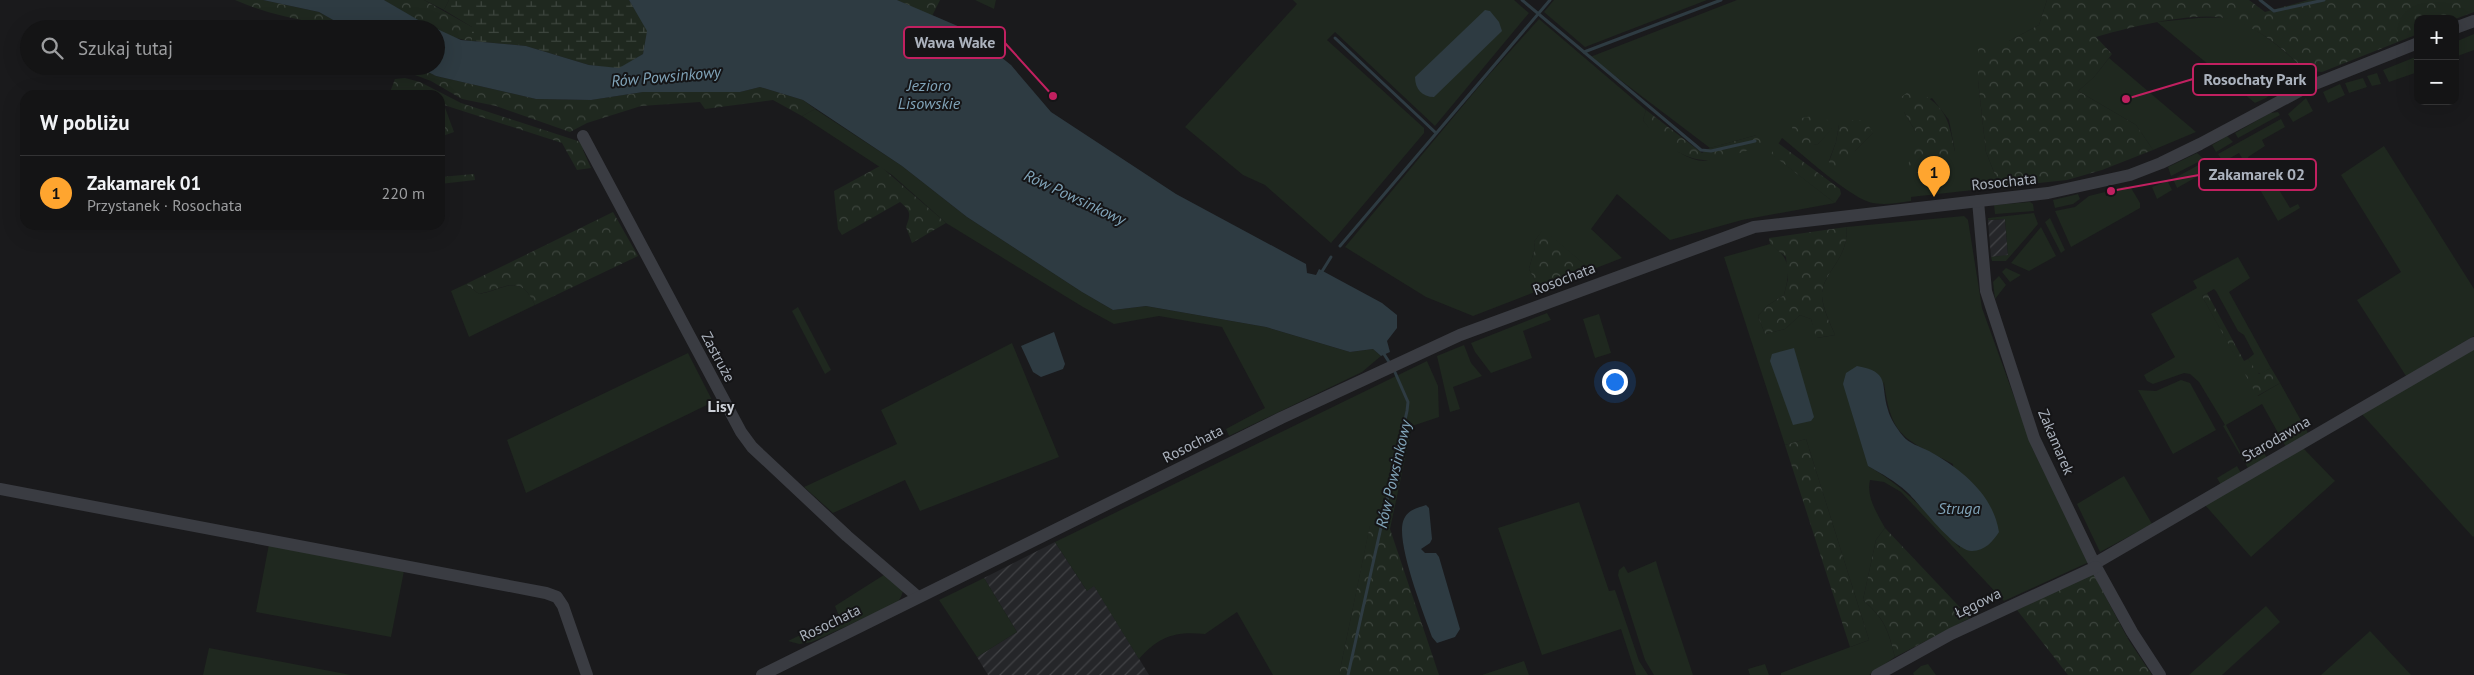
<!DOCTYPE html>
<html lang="pl">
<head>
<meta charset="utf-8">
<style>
	:root { --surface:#141415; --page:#1d1d1e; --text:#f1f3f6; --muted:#9d9ea0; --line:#333334; --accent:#ffa52f }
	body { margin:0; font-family:"PT Sans",sans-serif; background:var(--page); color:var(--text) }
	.controls { position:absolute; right:15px; top:15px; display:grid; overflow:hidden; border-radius:10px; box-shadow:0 5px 20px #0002 }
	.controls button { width:45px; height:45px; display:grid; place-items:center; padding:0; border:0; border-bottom:1px solid var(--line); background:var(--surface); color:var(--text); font:25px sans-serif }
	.you { position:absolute; left:1614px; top:381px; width:18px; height:18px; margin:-12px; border:4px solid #fff; border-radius:50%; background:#1a73e8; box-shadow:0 0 0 8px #1a73e833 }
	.badge { display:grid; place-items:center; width:32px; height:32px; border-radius:50%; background:var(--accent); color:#111; font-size:16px; font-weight:700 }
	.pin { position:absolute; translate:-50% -41px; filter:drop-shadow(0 1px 2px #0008) }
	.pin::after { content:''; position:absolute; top:26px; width:18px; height:15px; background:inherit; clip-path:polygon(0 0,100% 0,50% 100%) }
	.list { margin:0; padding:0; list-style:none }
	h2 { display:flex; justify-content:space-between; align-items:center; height:65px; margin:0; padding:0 20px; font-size:21px }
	h2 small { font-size:16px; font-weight:400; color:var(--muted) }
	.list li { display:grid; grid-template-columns:32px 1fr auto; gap:15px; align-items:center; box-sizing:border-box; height:75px; padding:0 20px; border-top:1px solid var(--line) }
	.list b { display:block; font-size:19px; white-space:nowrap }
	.list p { margin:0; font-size:16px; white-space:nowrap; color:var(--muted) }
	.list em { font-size:16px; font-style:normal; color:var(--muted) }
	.icon { flex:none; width:28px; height:28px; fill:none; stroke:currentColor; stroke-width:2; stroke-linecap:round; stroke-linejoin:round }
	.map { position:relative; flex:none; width:2474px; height:675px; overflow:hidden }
	.search { position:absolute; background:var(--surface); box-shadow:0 5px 20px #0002; left:20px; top:20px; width:425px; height:55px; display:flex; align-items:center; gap:12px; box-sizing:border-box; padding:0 18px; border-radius:28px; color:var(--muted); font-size:19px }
	.panel { position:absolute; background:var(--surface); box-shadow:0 5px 20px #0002; left:20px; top:90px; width:425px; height:140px; border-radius:15px }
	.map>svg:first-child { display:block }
</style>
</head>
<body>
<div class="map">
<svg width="2474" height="675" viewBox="0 0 2474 675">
	<defs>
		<pattern id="industrial-furrows" width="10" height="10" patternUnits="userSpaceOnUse" patternTransform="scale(1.25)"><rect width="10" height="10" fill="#252629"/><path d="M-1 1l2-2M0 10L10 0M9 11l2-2" fill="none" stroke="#424346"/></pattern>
		<pattern id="forest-crowns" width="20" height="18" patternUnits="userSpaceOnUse" patternTransform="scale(1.25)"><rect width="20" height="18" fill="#1f281f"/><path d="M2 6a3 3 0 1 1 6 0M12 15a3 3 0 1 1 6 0" fill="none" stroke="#3d453e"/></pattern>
		<pattern id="wetland-marsh" width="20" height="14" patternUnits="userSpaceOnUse" patternTransform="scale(1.25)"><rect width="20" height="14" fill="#1f281f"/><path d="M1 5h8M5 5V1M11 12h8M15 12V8" fill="none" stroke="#3d453e"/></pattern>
	</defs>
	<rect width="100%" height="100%" fill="#1a1a1c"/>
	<!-- industrial -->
	<g fill="url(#industrial-furrows)">
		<path d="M2005,219L2008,256L1991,257L1988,220Z"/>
		<path d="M1055,542L1087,591L1094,585L1149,675H988L977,657L1017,632L984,578Z"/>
	</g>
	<!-- grass -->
	<g fill="#1f281f" fill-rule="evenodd">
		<path d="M424,0H449L444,10Z"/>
		<path d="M975,0H996L994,9Z"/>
		<path d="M1293,0H1514L1529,13L1435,126L1335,32L1327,40L1424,128V133L1331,243L1265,185L1243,175L1185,127L1297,4Z"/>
		<path d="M1554,0H1707L1585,47L1544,12Z"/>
		<path d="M1737,0H2047L2039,25L2009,41L1978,80L1986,152L2000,187L1911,197V201C1897,203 1882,206 1869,202C1847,195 1802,154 1782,138L1772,154L1835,203L1742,220L1670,240L1617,194L1591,229L1622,258L1591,270L1543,230L1534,242L1535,248L1529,269L1540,290L1473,316L1426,297L1345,247L1486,78L1539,19L1646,110L1643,120C1653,134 1689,166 1708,160C1724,154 1741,143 1757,135L1710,148L1590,57ZM1932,98L1949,120L1955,152L1916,132L1904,112ZM1839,125L1873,133L1855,151L1829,161L1836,142ZM1832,128L1818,144L1803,146Z"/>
		<path d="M2198,18C2207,18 2217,17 2226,18C2252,22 2286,51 2304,70L2266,98L2255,103L2157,22Z"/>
		<path d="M2474,34V50L2455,57V42Z"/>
		<path d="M2418,56V72L2389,82L2383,70Z"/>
		<path d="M2109,58L2196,132L2153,150L2136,125L2078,91L2094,77Z"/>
		<path d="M2377,73L2381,84L2372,86L2367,76Z"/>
		<path d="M2363,78L2367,87L2349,93L2345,83Z"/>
		<path d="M2340,84L2345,95L2328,103L2323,92Z"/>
		<path d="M2306,98L2313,111L2293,122L2288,114Z"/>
		<path d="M815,109L902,166L967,217L1082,292L1113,310L1146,306L1266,327L1350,352L1373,349L1381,356L1362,372L1229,436L1226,429L1265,408L1222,327L1159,316L1114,324L1083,307L946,223L892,175L802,116Z"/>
		<path d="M2278,112L2280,115L2238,138L2235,133L2270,113Z"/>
		<path d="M2281,119L2285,127L2262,140L2265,146L2248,157L2254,168L2272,158L2286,182L2278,188L2290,208L2298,204L2300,208L2278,221L2239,153L2223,162L2218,154Z"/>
		<path d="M2227,136L2233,142L2216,152L2212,145Z"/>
		<path d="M2384,146L2474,289V336L2406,376L2357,300L2401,272L2341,175Z"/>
		<path d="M2197,153L2204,159L2171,176L2168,167Z"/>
		<path d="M2204,162L2209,170L2177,188L2173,179Z"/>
		<path d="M2165,182H2168L2172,190L2157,199L2152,187Z"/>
		<path d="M2126,186L2131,188L2140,203V208L2071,247L2055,211L2075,207L2089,196L2105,192L2106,196L2117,193L2116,189Z"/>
		<path d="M2078,194L2080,199L2073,204L2055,208L2053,200Z"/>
		<path d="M2030,202L2033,204L2034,211L1995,214L1994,205Z"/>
		<path d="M2034,213L2038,224L2006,261H1992L1991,257L2008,255L2005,219L1988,220V218Z"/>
		<path d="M1964,216L1968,220L1982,308L2034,452L2089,562L2004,601L1901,492L1884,482L1870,480C1866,497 1877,513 1885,528L1876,540L1863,600C1885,619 1888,630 1895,657L1869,675H1781V673L1869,640L1806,439L1785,445L1724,257L1770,244C1792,258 1790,272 1784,295L1767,306L1758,316L1765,334L1785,329L1800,315L1811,319L1817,338L1835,335C1830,323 1823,309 1822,297C1821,272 1850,259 1846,227ZM1884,382C1891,439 1906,439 1953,464L1960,548C1930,517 1906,487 1868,466Z"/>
		<path d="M2050,218L2065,250L2061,253L2045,222Z"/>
		<path d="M2041,227L2056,256L2029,271L2011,263Z"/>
		<path d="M2238,257L2250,278L2229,292L2271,368L2261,374L2256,372L2248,359L2254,354L2244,335L2238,331L2216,291L2214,289L2202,296L2258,396L2280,383L2308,433L2286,447L2262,404L2226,425L2245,461L2263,451L2267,458L2248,468L2223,426L2225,425L2199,382L2190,374L2184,373L2153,384L2147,381L2144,375L2175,357L2151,314L2197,288L2193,281Z"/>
		<path d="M2006,268L2021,275L2010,282L2002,272Z"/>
		<path d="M1999,276L2006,285L1995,299L1993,282Z"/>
		<path d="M466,284L479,294C506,289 520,272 535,305L469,337L451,291Z"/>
		<path d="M798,307L831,370L825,374L792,311Z"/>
		<path d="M1547,313L1551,320L1523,331L1532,358L1491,373L1475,352L1471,343Z"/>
		<path d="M1599,314L1611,353L1595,358L1583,319Z"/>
		<path d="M1012,343L1059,457L920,511L905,480L833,513L804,487L897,444L881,410Z"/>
		<path d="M1464,345L1471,363L1482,376L1453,387L1460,409L1450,412L1437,356Z"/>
		<path d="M2474,347V536L2473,537L2361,413Z"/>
		<path d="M688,353L713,402L526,493L507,440Z"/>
		<path d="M1427,361L1438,386L1439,417L1412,426L1390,529L1370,526L1339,675H1273L1237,612L1205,634C1176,631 1159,636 1139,659L1094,586L1087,591L1055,542Z"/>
		<path d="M2181,380L2190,383L2216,430L2173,454L2138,390L2156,391Z"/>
		<path d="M2303,448L2335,481L2251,557L2205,505Z"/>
		<path d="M2237,466L2241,473L2221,485L2217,478Z"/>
		<path d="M2124,476L2152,524L2100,552L2077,504Z"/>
		<path d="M1579,502L1609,591L1615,590L1639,661L1648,675H1636L1621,629L1542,655L1498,528Z"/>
		<path d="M269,544L404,571L391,637L256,612Z"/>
		<path d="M1656,561L1660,575L1693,675H1654L1645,660L1618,575L1619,570L1624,566L1628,573Z"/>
		<path d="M887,573L904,588L901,597L897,603L812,642L799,644L788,641L839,616L835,606Z"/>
		<path d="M984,578L1017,632L977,657L939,600Z"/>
		<path d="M2266,606L2280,622L2222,675H2189Z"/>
		<path d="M2370,631L2411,675H2321L2368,633Z"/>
		<path d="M209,648L351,675H203Z"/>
		<path d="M1524,661L1529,675H1482Z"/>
		<path d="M1765,664L1769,675H1750L1748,669Z"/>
		<path d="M1928,664L1936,675H1914L1913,673L1921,666Z"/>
	</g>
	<!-- forest -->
	<g fill="url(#forest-crowns)">
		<path d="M235,0H263L319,12L349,29C335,29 331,26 318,23C289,18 262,12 235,0Z"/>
		<path d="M384,0H424L472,27V41C441,38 410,15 384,0Z"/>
		<path d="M897,0H940L932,16Z"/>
		<path d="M2047,0H2249L2265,12L2308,0H2474V12L2455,19H2418V34L2322,72L2304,70C2283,48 2258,27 2228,19C2197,10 2127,28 2096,37L2112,54L2094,77L2078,91L2136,125L2153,150L2102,170L2067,180L2000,187L1986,152L1978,80V46L2009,41L2039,25Z"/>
		<path d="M391,66H416L436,76L536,99L591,100L643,92H740L760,87L803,100L815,109L802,116L773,100L705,109L700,102L641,106L587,123L570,132L496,106L462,99L431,81Z"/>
		<path d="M405,78L420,82L461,103L578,141L586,148L583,150L591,168L577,170L562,143L444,105L454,132L440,137V95H389L395,79Z"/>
		<path d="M1912,89C1946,105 1948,117 1955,152L1941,170L1919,174L1908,166L1916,132L1904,112L1900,98Z"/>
		<path d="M1646,110L1702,153L1710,148L1757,135L1763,137L1762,147C1746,150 1719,161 1704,160C1681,159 1656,139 1643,120Z"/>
		<path d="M1824,114L1832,129L1818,144L1803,147L1794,134L1790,120Z"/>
		<path d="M1840,120H1865L1873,133L1855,151L1847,168L1833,171L1829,162L1836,142Z"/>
		<path d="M1778,143L1840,189L1841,194L1835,203L1771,154Z"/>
		<path d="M880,166L946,223L912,243L906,227C911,214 911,211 900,202L842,235L838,229L834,191Z"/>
		<path d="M474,174L475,180L440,184V177Z"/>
		<path d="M613,212L638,256L535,305C520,272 505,289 479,294L466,284Z"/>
		<path d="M1846,227C1850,259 1821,272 1822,297C1823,310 1830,323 1835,335L1816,338L1811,319L1800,315L1785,329L1765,334L1758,316L1767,306L1784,295L1788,279L1786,257L1770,244L1769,238Z"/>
		<path d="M1543,229L1591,270L1540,290L1529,269L1535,248L1534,242Z"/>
		<path d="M2207,293L2244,361L2248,359L2259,374L2271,368L2280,383L2257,396L2202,296Z"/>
		<path d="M1806,439L1869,640L1850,647L1785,445Z"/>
		<path d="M1370,525L1390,529L1439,675H1339Z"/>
		<path d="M1885,528L1970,618L1895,657C1888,629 1885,619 1863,600L1876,540Z"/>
		<path d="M2093,573L2128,639L2152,675H2068L2017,610Z"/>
	</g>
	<!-- wetland -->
	<path fill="url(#wetland-marsh)" d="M449,0H629L648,31L643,54L619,69L589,65L526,46L472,41V27L444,10Z"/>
	<!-- water -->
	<g fill="#2e3b42">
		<path d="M263,0H384L420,21L461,40L526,46L589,65L619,68L643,54L647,31L629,0H897L967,30L1011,65L1051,112L1176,194L1306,264L1307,273L1316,275L1319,269L1382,303L1397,315V328L1387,341L1390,352L1381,356L1373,349L1350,352L1266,327L1146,306L1113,310L1082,292L967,217L902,166L803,100L760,87L740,92H643L591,100L536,99L436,76L416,66H436V29H349L319,12Z"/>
		<path d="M1485,10L1490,11L1499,22L1502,31L1434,97C1422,97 1415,89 1415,77Z"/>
		<path d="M1054,332L1065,364L1063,369L1041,377L1033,372L1021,346Z"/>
		<path d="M1794,348L1814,417L1811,421L1793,425L1770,361L1772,354Z"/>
		<path d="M1857,366C1891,372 1880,384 1888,410C1890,418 1897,429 1903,436C1908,443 1921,447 1929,451C1961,469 1993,494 1999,532C1993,541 1985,551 1972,551C1954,551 1921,505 1907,492C1895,481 1882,474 1868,466L1843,384L1846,373Z"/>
		<path d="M1426,505L1429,508L1432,539L1430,543L1421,549L1425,553H1436L1439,557L1460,629L1455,637L1437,643L1432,637C1424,614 1394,539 1404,519C1408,510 1417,508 1426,505Z"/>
	</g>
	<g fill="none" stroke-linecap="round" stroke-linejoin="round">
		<!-- stream -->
		<g stroke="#2e3b42" stroke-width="3">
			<path d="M1522,0L1584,52L1721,0"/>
			<path d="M2260,0L2274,11L2324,0"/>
			<path d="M1335,38L1436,133"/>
			<path d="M1584,52L1701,150L1711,151L1755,141"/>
			<path d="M1340,246L1550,0"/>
			<path d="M1321,273L1331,257"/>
			<path d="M1382,351L1391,365"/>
			<path d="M1348,675L1407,411L1408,402L1394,370"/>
		</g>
		<!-- minor -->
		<g stroke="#3a3c42" stroke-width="12">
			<path d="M2455,28L2474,21"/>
			<path d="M583,136L741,432L752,447L847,536L918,597"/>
			<path d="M1978,201L1986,291L2034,438L2096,567L2132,632L2160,675"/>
			<path d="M0,489L546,593L557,597L563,606L587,675"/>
			<path d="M2094,564L2474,343"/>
			<path d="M762,675L1281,418L1460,335L1754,227L2048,193L2130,175L2161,163L2200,144L2305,88L2418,43"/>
			<path d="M1877,675L1951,634L2096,567"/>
		</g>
	</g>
	<g text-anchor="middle" stroke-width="4" stroke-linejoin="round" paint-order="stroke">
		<!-- street labels -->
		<g font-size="15" fill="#abb2bd" stroke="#151517">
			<text transform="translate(2004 182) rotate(-6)" y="5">Rosochata</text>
			<text transform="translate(1564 279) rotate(-21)" y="5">Rosochata</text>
			<text transform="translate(718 357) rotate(62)" y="5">Zastruże</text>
			<text transform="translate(2276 439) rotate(-30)" y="5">Starodawna</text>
			<text transform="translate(2056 442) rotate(67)" y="5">Zakamarek</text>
			<text transform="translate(1193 444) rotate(-27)" y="5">Rosochata</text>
			<text transform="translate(1978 603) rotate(-26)" y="5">Łęgowa</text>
			<text transform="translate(830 623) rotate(-26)" y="5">Rosochata</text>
		</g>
		<!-- water labels -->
		<g font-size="16" font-style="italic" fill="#81a4b9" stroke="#151517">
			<text transform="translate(666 76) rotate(-5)" y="6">Rów Powsinkowy</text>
			<text x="929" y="91">Jezioro<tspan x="929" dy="18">Lisowskie</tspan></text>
			<text transform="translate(1075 197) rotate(25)" y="6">Rów Powsinkowy</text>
			<text transform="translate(1393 474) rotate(-77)" y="6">Rów Powsinkowy</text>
			<text x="1959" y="514">Struga</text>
		</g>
		<!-- neighbourhood labels -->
		<g font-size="16" font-weight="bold" fill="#cdd1d8" stroke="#151517">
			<text x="721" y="412">Lisy</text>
		</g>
	</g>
	<!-- callouts -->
	<path fill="none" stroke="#c12060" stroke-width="2" d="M1053 96L1005 43M2126 99L2193 79M2111 191L2199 175"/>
	<g fill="#c12060" stroke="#151517" stroke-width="2">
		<circle cx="1053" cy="96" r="5"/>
		<circle cx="2126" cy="99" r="5"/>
		<circle cx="2111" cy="191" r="5"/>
	</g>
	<g fill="#151517" stroke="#c12060" stroke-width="2">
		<rect x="904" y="27" width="101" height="31" rx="5"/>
		<rect x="2193" y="64" width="123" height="31" rx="5"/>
		<rect x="2199" y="159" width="117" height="31" rx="5"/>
	</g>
	<g font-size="16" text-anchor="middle" font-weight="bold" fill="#abb2bd">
		<text x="955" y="48">Wawa Wake</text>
		<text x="2255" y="85">Rosochaty Park</text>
		<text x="2257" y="180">Zakamarek 02</text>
	</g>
</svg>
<div class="controls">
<button>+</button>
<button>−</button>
</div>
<div class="you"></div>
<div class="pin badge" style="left:1934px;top:197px">1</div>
<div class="search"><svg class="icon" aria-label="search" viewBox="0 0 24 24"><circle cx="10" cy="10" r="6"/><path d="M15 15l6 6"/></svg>Szukaj tutaj</div>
<section class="panel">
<h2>W pobliżu<small></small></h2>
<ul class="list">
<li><span class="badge">1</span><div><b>Zakamarek 01</b><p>Przystanek · Rosochata</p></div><em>220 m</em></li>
</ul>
</section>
</div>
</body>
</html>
